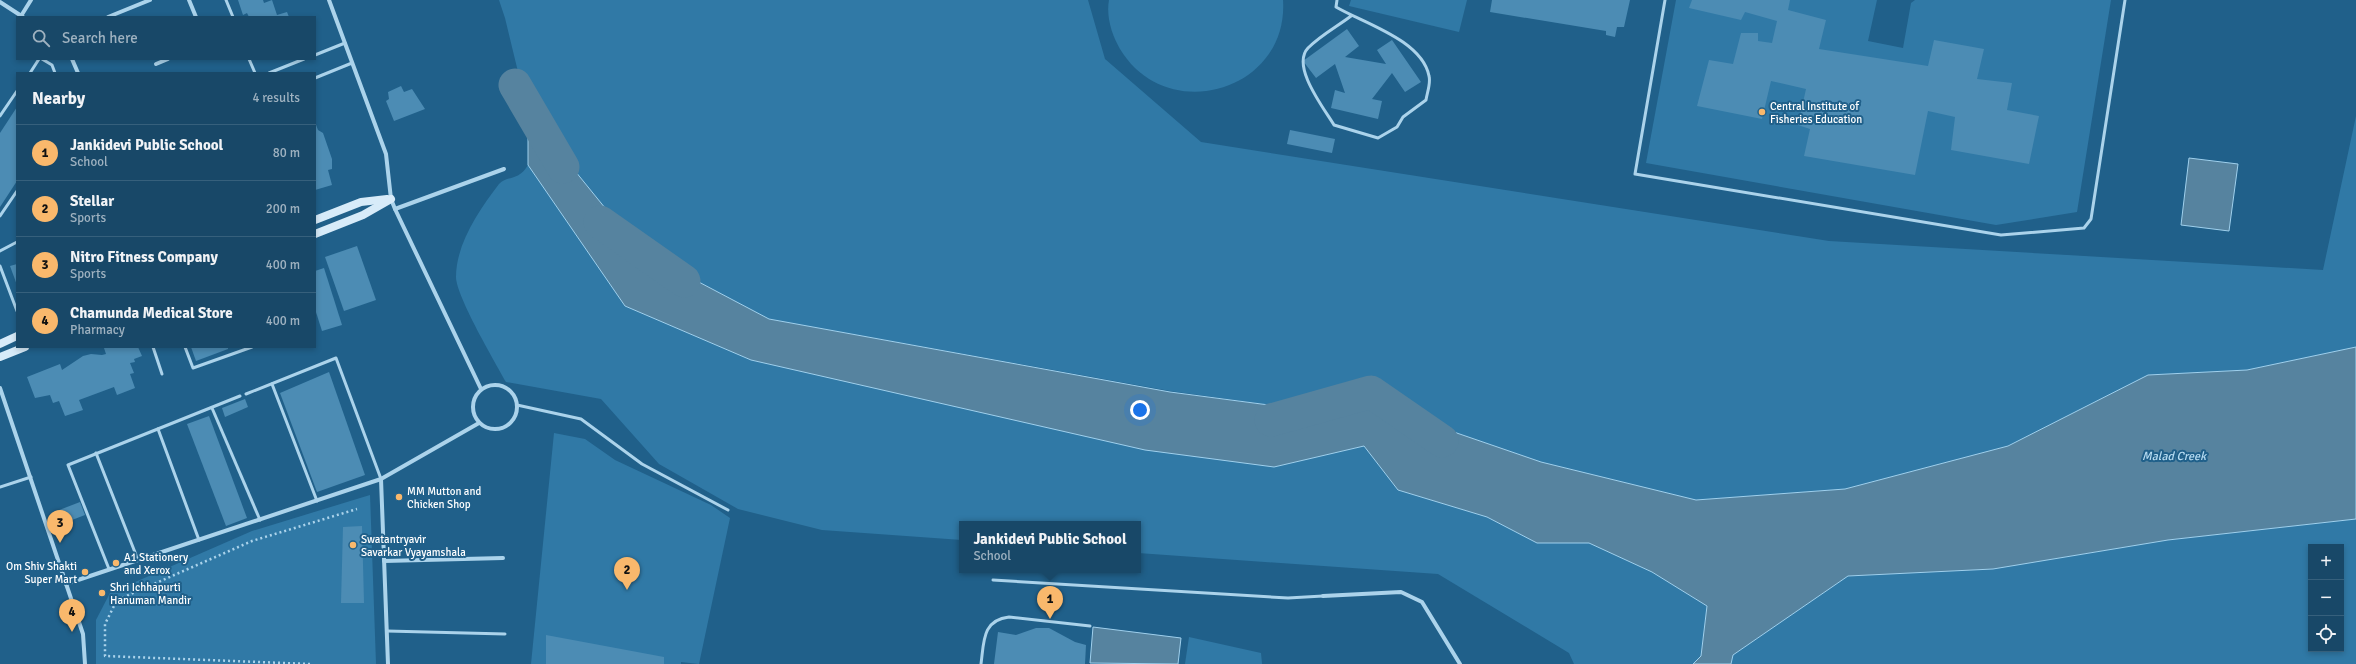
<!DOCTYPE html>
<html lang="en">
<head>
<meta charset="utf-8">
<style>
	:root { --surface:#184868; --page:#214f6e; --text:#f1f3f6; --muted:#9fb2c0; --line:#36607c; --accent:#f9b86c }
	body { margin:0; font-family:Signika,sans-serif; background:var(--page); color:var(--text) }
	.controls { position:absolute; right:12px; bottom:12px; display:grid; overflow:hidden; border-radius:0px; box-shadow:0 2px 6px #0003 }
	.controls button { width:36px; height:36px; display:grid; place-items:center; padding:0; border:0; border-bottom:1px solid var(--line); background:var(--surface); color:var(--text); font:20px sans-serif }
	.you { position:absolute; left:1140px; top:410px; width:14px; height:14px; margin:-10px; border:3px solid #fff; border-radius:50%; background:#1a73e8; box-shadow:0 0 0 6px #1a73e833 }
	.badge { display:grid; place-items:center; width:26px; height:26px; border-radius:50%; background:var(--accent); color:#111; font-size:13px; font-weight:700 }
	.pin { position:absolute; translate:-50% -33px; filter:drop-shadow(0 1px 2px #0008) }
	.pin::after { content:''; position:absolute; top:21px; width:14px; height:12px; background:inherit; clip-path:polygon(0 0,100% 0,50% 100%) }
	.popup { position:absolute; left:959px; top:521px; width:182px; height:52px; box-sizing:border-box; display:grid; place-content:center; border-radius:0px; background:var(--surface); filter:drop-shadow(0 1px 3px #0005); font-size:13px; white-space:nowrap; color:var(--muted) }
	.popup b { font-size:15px; color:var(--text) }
	.popup::after { content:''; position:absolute; left:50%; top:100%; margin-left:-8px; border:8px solid transparent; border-top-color:var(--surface) }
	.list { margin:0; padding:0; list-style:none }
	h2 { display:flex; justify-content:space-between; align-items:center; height:52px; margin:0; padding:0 16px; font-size:17px }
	h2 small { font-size:13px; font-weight:400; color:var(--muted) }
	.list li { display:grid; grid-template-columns:26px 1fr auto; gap:12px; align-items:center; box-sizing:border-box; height:56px; padding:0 16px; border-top:1px solid var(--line) }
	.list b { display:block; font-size:15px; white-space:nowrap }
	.list p { margin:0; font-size:13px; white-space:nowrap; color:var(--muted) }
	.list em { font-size:13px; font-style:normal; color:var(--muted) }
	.icon { flex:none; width:22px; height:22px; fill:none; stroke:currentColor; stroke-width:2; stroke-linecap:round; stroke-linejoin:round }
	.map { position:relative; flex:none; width:2356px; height:664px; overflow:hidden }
	.search { position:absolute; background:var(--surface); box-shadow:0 2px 6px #0003; left:16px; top:16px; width:300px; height:44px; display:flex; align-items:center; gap:10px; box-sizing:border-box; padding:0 14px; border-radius:0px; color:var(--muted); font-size:15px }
	.panel { position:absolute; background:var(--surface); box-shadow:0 2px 6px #0003; left:16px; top:72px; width:300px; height:276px; border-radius:0px }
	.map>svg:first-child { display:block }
</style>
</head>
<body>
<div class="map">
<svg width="2356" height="664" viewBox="0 0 2356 664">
	<rect width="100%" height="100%" fill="#20608a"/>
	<!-- green -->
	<g fill="#3079a6" fill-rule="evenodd">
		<path d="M499,0H1088L1105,59L1201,142L1829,241L2323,270L2356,116V347L2247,370L2148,375L2008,446L1845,489L1696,500L1541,462L1387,409L1284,407L1170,391L769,319L640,251L528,113L505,18Z"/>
		<path d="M1109,0H1283C1289,91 1167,127 1120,49C1112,35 1106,17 1109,0Z"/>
		<path d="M1351,0H1467L1459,32L1349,6Z"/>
		<path d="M1676,0H1877L1868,41L1903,48L1911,3L1915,0H2111L2077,212L1996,225L1646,163Z"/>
		<path d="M528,165L625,306L751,360L926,399L1274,467L1364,446L1398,490L1487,517L1537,543H1589L1652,572L1707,606L1701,656L1693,664H1574L1569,653L1438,574L1138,553V524H962V540L822,530L738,509L659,464L601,399L506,382C495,362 456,296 456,277C456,244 479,210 499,184C507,175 518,182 528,165Z"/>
		<path d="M554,433L585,439L615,460L711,505L730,518L699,664L681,662V664H531Z"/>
		<path d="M370,495L376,664H96V620L110,593L252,531Z"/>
		<path d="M2356,519V664H1731L1733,655L1848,576L1993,569L2168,540ZM2311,547H2341V649H2311Z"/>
		<path d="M1189,637L1261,653L1262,664H1185Z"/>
	</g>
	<!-- water -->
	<g fill="#56839f" stroke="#9fd0ed">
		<path d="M528,113L640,251L769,319L1170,392L1284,407L1387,409L1541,462L1696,500L1845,489L2008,446L2148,375L2247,370L2356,347V519L2168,540L1993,569L1848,576L1733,655L1731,664H1693L1701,656L1707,606L1652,572L1589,543H1537L1487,517L1398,490L1364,446L1274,467L1145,450L751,360L625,306L528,165Z"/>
		<path d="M2189,158L2238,164L2229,231L2181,225Z"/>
		<path d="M1093,627L1181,638L1178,664L1090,663Z"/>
	</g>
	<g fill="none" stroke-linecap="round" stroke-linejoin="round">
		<!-- river -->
		<g stroke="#56839f" stroke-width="33">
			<path d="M515,85L563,167"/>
			<path d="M600,222L684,281"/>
			<path d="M1271,420L1371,392L1442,441"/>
		</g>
	</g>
	<!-- building -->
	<g fill="#4c8cb4">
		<path d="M238,0H263L264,3L272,0L277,15L287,12L289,17H249L247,13L243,15Z"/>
		<path d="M1492,0H1630L1624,27H1617L1615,37L1606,35V31L1490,12Z"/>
		<path d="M1692,0H1790L1788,10L1826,20L1819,49L1928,66L1934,40L1984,49L1977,79L2012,83L2007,110L2039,116L2029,164L1951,150L1955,117L1928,111L1915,175L1804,156L1810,129L1798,125L1806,89L1771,81L1762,119L1697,106L1709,60L1733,64L1741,33H1758V41L1772,43L1777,21L1745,12L1741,20L1689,8Z"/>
		<path d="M1347,29L1359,46L1345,57L1386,64L1377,50L1392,40L1421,82L1405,92L1392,73L1372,99L1382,101L1378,119L1331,108L1335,90L1345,93L1335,64L1316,78L1303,61Z"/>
		<path d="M401,86L404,92L412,89L425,109L394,121L386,101L389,99L388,92Z"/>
		<path d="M17,107V181L0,207V133Z"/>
		<path d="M315,122L318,130L323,133L332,159V169L328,170L332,185L315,190Z"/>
		<path d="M1290,130L1335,139L1332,153L1287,144Z"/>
		<path d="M357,246L376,300L344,311L325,257Z"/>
		<path d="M17,264V285L10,266Z"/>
		<path d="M324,268L342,325L322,331L315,309V271Z"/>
		<path d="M106,347H138L142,356L134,359L135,362L130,363L134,373L130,374L135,388L117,395L114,387L79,400L83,410L65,416L59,401L53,403L50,395L35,398L27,377L60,364L62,370L83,356L91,354L102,355L106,354L104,348Z"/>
		<path d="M191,347H228V349L196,361Z"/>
		<path d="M329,372L365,475L317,492L280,393Z"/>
		<path d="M245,399L248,407L225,417L222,408Z"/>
		<path d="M209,416L247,518L226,526L187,424Z"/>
		<path d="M80,502L85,515L59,525L54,512Z"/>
		<path d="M362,526L364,603H341L343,527Z"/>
		<path d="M1036,628H1049L1075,642L1086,645L1085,664H994L998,632L1016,635Z"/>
		<path d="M546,635L664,657V664H546Z"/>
	</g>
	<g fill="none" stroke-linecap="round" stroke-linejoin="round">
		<!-- path -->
		<path stroke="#abd3eb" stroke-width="2.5" stroke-dasharray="2 3" stroke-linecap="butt" d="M310,664L105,656V624L117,600L252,541L357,509"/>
		<!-- lane -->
		<g stroke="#abd3eb" stroke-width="3">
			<path d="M226,0L233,17"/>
			<path d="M1337,0L1336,7C1363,23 1422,40 1429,76C1431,83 1427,93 1426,100L1403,117L1397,127L1378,138L1334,125C1323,107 1291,66 1308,48C1321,35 1338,26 1351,16"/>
			<path d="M1665,0L1635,174L2001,235L2084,228L2091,219L2125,0"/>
			<path d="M315,55L345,43"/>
			<path d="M42,59L52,65L55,73"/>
			<path d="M249,59L255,73"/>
			<path d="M30,73L39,59"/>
			<path d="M269,73L304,59"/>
			<path d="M315,78L352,63"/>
			<path d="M0,116L17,91"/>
			<path d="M0,216L17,191"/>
			<path d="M0,251L17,242"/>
			<path d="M0,266L17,311"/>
			<path d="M153,347L162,374"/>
			<path d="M185,347L193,368L252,347"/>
			<path d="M272,384L317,501"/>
			<path d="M246,394L336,358L381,479"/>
			<path d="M517,405L581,419L642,464L728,510"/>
			<path d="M212,408L260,520"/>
			<path d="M158,429L199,540"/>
			<path d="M96,453L138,560"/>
			<path d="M0,487L31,477"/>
			<path d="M109,569L68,465L240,396"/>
			<path d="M993,580L1288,598L1323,596"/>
			<path d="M387,631L505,634"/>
			<path d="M981,664C984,642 982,620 1009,617L1090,626"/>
		</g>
		<!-- street -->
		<g stroke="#abd3eb" stroke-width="4">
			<path d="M189,0L196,17"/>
			<path d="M329,0L386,154L391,199L395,209L481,389"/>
			<path d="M0,2L23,17"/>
			<path d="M21,16L31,0"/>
			<path d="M108,17L150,0"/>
			<path d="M72,59L78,73"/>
			<path d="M156,64L168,59"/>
			<path d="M395,209L504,169"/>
			<circle cx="495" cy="407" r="22"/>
			<path d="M0,388L83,634L85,664"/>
			<path d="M381,479L388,664"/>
			<path d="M384,561L503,558"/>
			<path d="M66,584L381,479L479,423"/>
			<path d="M1323,596L1401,592L1422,602L1460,664"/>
		</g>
		<!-- secondary -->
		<g stroke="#d7ebf9" stroke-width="8">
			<path d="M315,220L361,202L387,199"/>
			<path d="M315,234L363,215L391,199"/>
			<path d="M0,344L17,336"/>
			<path d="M0,357L25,347"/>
		</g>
	</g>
	<!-- markers -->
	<g fill="#f9b86c" stroke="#20608a" stroke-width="1.5">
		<circle cx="1762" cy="112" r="4"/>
		<circle cx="399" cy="497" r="4"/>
		<circle cx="353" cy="545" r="4"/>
		<circle cx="116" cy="563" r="4"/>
		<circle cx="85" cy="572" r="4"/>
		<circle cx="102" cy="593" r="4"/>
	</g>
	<g text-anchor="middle" stroke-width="4" stroke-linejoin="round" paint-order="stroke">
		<!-- poi labels -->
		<g font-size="11" fill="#fff" stroke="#20608a" text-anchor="start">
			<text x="1770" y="110">Central Institute of<tspan x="1770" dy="13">Fisheries Education</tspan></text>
			<text x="407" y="495">MM Mutton and<tspan x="407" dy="13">Chicken Shop</tspan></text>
			<text x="361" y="543">Swatantryavir<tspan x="361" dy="13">Savarkar Vyayamshala</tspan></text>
			<text x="124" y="561">A1 Stationery<tspan x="124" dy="13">and Xerox</tspan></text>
			<text x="77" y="570" text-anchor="end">Om Shiv Shakti<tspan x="77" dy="13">Super Mart</tspan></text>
			<text x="110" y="591">Shri Ichhapurti<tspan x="110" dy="13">Hanuman Mandir</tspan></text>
		</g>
		<!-- water labels -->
		<g font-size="12" font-style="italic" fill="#b7dcf2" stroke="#20608a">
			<text x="2174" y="460">Malad Creek</text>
		</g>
	</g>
</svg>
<div class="controls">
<button>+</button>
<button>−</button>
<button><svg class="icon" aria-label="locate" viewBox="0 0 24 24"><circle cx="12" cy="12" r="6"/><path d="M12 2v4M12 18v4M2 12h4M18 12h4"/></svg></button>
</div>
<div class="you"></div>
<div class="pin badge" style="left:1050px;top:619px">1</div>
<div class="popup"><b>Jankidevi Public School</b>School</div>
<div class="pin badge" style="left:627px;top:590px">2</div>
<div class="pin badge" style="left:60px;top:543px">3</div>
<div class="pin badge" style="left:72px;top:632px">4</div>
<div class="search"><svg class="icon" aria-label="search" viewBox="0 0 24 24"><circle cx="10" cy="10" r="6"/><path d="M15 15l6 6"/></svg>Search here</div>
<section class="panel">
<h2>Nearby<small>4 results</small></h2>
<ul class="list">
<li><span class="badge">1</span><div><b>Jankidevi Public School</b><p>School</p></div><em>80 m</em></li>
<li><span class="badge">2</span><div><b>Stellar</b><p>Sports</p></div><em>200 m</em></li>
<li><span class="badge">3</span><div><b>Nitro Fitness Company</b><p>Sports</p></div><em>400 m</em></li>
<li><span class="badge">4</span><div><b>Chamunda Medical Store</b><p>Pharmacy</p></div><em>400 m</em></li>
</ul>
</section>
</div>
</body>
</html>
